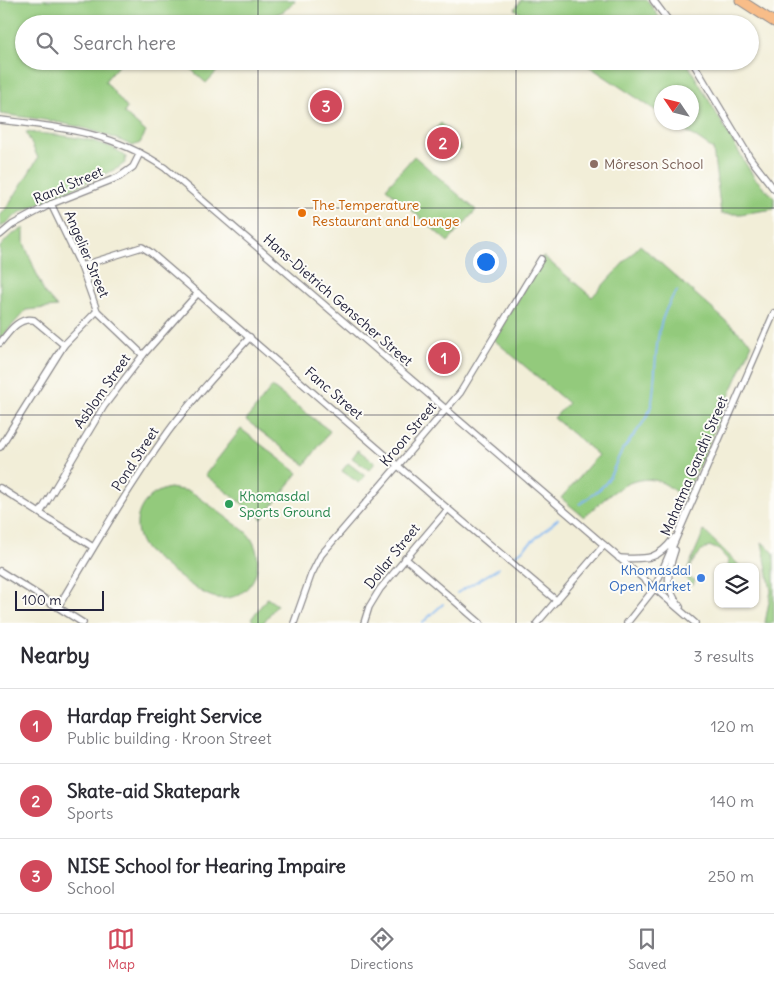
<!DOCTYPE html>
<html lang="en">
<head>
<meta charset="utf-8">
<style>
	:root { --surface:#fff; --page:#f7f7f7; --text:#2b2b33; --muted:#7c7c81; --line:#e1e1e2; --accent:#d1495b }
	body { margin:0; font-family:Delius,sans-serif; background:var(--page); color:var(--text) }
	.controls { position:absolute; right:15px; bottom:15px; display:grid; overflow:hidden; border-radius:10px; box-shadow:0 1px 4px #0004 }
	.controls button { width:45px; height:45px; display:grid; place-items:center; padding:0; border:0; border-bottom:1px solid var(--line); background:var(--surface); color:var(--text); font:25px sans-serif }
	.compass { position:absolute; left:654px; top:85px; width:45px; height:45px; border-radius:50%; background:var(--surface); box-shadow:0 1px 4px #0004; rotate:305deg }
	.scale { position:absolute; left:15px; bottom:12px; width:89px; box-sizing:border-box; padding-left:5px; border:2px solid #22223b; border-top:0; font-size:14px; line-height:18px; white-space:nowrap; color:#22223b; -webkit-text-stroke:4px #fdfcf7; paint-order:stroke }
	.you { position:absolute; left:485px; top:261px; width:18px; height:18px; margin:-12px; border:4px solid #fff; border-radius:50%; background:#1a73e8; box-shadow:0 0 0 8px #1a73e833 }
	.badge { display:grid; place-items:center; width:32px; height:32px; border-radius:50%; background:var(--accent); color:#fff; font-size:16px; font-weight:700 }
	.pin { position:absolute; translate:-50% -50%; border:2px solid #fff; box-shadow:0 1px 5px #0006 }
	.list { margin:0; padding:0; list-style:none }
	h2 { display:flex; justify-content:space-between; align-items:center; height:65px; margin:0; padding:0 20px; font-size:21px }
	h2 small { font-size:16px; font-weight:400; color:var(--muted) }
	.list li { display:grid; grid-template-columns:32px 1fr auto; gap:15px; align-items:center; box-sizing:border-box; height:75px; padding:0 20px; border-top:1px solid var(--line) }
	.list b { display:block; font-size:19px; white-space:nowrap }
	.list p { margin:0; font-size:16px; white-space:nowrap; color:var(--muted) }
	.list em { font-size:16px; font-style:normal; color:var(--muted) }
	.icon { flex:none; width:28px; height:28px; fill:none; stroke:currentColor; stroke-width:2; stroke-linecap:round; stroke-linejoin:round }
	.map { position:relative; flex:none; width:774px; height:623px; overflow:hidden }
	.search { position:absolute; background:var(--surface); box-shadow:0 1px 4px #0004; left:15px; right:15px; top:15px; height:55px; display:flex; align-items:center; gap:12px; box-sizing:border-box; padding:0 18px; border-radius:28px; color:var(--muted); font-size:19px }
	.sheet { height:290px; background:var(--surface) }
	nav { display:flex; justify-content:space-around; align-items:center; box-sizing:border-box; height:70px; border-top:1px solid var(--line); background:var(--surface); font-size:14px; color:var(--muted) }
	nav a { display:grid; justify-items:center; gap:2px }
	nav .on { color:var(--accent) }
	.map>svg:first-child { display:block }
</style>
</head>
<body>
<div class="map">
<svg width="774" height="623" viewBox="0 0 774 623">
	<rect width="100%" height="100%" fill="#fdfcf7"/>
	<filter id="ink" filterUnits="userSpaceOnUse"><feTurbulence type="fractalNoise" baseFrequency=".02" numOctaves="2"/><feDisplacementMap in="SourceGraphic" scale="10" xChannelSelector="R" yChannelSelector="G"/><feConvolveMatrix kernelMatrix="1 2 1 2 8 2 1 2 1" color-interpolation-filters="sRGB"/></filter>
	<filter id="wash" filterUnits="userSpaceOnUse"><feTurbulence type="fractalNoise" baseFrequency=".0096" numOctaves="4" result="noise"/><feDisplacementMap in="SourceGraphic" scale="20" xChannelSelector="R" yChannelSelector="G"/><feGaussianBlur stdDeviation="1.12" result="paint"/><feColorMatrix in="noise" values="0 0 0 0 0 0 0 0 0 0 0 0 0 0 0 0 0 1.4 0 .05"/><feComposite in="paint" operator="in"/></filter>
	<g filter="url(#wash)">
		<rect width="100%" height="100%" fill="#f2eed8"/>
		<!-- green -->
		<g fill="#93ca7c" stroke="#5a765c">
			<path d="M0,0H296L284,11L268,18L262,24H24V61H122L105,81L127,108L124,113L146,132L140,143L133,146C87,125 49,120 0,114Z"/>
			<path d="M521,0H647L664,24H532L515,9Z"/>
			<path d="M182,61H227L206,83Z"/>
			<path d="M581,61H686L744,161L754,177L774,198V209L740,214H721L713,149L674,123L692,122V92H662L661,114Z"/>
			<path d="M441,123L448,130L461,149L448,158L426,139Z"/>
			<path d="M26,132C53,135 106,137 126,157L125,163L118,168L19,213L0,228V216L10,203L38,158Z"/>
			<path d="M414,156L476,210L448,242L386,188Z"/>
			<path d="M24,228V243L44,292L57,307L26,310L0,339V247L10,236Z"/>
			<path d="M640,245L752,344L684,499C675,492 666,482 654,480C626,475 604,500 584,517L561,498L598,455L554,418L568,403L493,339L543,256L592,297Z"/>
			<path d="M272,387L330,431L305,465L246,420Z"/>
			<path d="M241,429L298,473L262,519L205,475Z"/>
			<path d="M358,450L375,463L369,470L352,458Z"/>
			<path d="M348,463L365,476L359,483L342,471Z"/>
			<path d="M169,488L189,491L196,495L246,532C270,557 255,602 218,598C199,596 164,564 147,551C127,527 138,495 169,488Z"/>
			<path d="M704,531L741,567H727L728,560L719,550L709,546C698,552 690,564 686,577L695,580L693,585L684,577Z"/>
			<path d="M762,542L774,553V623H765L771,591Z"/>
			<path d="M267,598L277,605L263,623H256L251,619Z"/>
		</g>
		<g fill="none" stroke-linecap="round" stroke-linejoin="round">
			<!-- stream -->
			<g stroke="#81b6f0" stroke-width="2">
				<path d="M580,504C588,498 597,492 604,485C613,475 615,462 622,451C633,434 648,422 652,402C658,363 651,325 677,291"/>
				<path d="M516,555L558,519"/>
				<path d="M457,593L499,568"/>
				<path d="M422,623L443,604"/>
			</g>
		</g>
	</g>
	<g filter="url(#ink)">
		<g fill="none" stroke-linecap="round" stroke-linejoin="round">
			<defs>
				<g id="minor">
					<path d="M653,0L671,24"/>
					<path d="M692,61L750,158L774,189"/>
					<path d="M0,120C60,127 113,132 165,168L695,623"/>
					<path d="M51,204L81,266L97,311L143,355"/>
					<path d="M0,235L12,225L51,204L119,177L133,167L140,153"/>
					<path d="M81,266L142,247L150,252L448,509L557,601"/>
					<path d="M0,343C9,332 18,317 34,320L64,345"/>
					<path d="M0,447L64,345L97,311"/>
					<path d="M0,488L93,547"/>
					<path d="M40,513L104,406L143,355L198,293"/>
					<path d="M675,550C667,574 664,586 680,607"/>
					<path d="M405,558L480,623"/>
					<path d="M619,558C646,559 657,561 674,538"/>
					<path d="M0,571L83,623"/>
					<path d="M58,607C93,548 128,488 168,432C192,399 222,368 250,337"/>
					<path d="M294,623L311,575L321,555L460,393L541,259"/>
					<path d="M364,623L369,607L380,589L448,509"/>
					<path d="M537,623L604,545"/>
					<path d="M627,623L654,589L774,313"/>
				</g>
				<path id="highway" d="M740,0L774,22"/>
			</defs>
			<!-- minor casing -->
			<use href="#minor" stroke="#8a888a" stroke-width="8"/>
			<!-- highway casing -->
			<use href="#highway" stroke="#8a888a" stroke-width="11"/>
			<!-- minor -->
			<use href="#minor" stroke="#fff" stroke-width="5.5"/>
			<!-- highway -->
			<use href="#highway" stroke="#f8bd89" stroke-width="9"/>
		</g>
	</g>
	<!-- grid -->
	<path fill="none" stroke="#22223b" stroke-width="1" stroke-opacity="0.55" d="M258,0V24M516,0V24M258,61V623M516,61V623M0,208H774M0,415H774"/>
	<!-- markers -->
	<circle fill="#8d6e63" stroke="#fdfcf7" stroke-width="2" cx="594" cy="164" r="5"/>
	<circle fill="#e8710a" stroke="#fdfcf7" stroke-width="2" cx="302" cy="213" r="5"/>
	<circle fill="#2e9e5b" stroke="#fdfcf7" stroke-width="2" cx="229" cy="504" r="5"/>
	<circle fill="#3f7fe0" stroke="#fdfcf7" stroke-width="2" cx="701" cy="578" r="5"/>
	<g text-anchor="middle" stroke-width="4" stroke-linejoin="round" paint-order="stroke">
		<!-- education labels -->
		<g font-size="14" fill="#785e54" stroke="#fdfcf7" text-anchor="start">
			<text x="604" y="169">Môreson School</text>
		</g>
		<!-- street labels -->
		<g font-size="14" fill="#22223b" stroke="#fdfcf7">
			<text transform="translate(68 185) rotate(-23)" y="5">Rand Street</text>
			<text transform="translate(87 254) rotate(67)" y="5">Angelier Street</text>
			<text transform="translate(338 300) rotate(41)" y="5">Hans-Dietrich Genscher Street</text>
			<text transform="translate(102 391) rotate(-55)" y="5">Asblom Street</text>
			<text transform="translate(334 393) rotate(41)" y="5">Fanc Street</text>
			<text transform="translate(408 434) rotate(-50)" y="5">Kroon Street</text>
			<text transform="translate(135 459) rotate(-57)" y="5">Pond Street</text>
			<text transform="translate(694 466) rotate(-67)" y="5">Mahatma Gandhi Street</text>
			<text transform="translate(392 556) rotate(-51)" y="5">Dollar Street</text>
		</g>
		<!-- food labels -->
		<g font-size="14" fill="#c56008" stroke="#fdfcf7" text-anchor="start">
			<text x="312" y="210">The Temperature<tspan x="312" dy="16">Restaurant and Lounge</tspan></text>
		</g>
		<!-- leisure labels -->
		<g font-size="14" fill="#27864d" stroke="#fdfcf7" text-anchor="start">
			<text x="239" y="501">Khomasdal<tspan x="239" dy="16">Sports Ground</tspan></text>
		</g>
		<!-- shop labels -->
		<g font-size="14" fill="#366cbe" stroke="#fdfcf7" text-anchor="end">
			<text x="691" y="575">Khomasdal<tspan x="691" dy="16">Open Market</tspan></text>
		</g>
	</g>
</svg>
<div class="controls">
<button><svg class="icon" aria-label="layers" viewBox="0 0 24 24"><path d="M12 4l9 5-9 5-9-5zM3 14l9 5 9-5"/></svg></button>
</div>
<svg class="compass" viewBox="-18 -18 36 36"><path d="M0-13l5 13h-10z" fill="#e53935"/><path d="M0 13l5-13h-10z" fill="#7c7c81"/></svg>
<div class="scale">100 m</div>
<div class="you"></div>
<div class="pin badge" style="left:444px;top:358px">1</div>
<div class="pin badge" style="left:443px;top:143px">2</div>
<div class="pin badge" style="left:326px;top:106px">3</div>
<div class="search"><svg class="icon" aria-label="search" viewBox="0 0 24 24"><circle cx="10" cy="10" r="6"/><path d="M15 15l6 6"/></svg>Search here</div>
</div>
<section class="sheet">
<h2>Nearby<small>3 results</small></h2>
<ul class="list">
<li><span class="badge">1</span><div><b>Hardap Freight Service</b><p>Public building · Kroon Street</p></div><em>120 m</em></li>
<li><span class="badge">2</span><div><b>Skate-aid Skatepark</b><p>Sports</p></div><em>140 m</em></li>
<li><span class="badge">3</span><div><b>NISE School for Hearing Impaire</b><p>School</p></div><em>250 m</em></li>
</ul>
</section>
<nav>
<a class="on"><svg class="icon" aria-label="map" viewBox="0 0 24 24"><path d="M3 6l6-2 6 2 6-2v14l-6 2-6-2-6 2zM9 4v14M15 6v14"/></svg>Map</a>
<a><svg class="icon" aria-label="directions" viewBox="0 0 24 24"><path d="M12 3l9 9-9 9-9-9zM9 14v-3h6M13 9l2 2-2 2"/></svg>Directions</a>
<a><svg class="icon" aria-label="saved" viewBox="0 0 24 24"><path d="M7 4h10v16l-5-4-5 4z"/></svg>Saved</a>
</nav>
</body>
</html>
